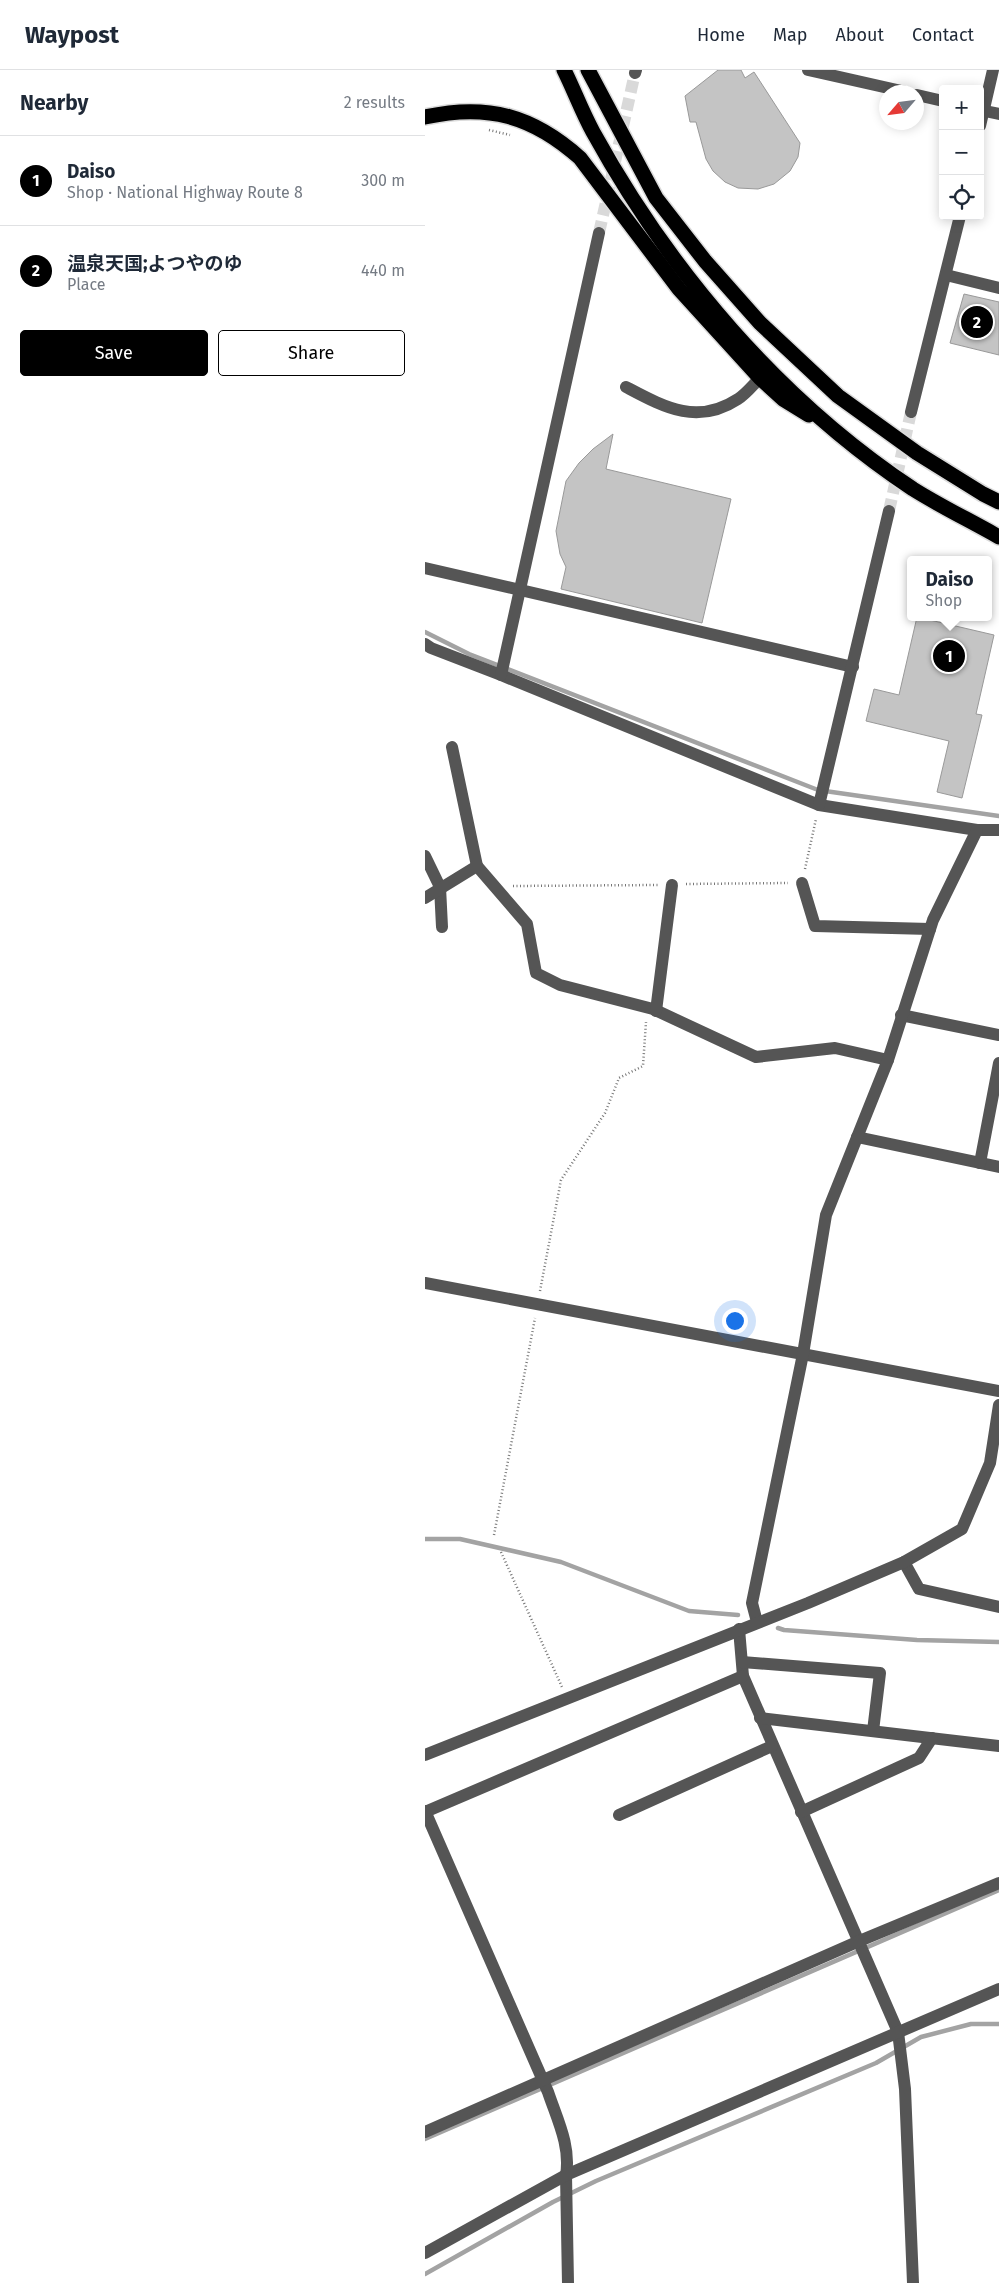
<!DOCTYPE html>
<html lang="en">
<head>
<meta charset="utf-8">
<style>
	:root { --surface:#fff; --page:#f6f6f7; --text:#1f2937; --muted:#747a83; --line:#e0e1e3; --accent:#000 }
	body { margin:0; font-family:"Fira Sans","Noto Sans JP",sans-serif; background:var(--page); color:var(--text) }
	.controls { position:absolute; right:15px; top:15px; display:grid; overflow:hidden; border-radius:5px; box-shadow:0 2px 12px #0003 }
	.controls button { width:45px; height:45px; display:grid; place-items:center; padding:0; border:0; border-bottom:1px solid var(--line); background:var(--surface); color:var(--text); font:25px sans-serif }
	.compass { position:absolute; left:454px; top:15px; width:45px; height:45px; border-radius:50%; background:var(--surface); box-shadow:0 2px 12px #0003; rotate:242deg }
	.you { position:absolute; left:309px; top:1250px; width:18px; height:18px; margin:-12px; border:4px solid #fff; border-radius:50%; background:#1a73e8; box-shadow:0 0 0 8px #1a73e833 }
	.badge { display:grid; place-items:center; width:32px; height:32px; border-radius:50%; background:var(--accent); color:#fff; font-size:16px; font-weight:700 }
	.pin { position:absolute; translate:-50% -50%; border:2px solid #fff; box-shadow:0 1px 5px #0006 }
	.popup { position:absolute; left:482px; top:486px; width:85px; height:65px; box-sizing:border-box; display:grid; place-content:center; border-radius:5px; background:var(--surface); filter:drop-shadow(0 1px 4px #0005); font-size:16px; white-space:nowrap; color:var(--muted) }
	.popup b { font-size:19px; color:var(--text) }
	.popup::after { content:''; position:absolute; left:50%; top:100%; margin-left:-10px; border:10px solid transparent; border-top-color:var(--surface) }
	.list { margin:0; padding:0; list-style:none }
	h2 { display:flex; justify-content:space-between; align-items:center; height:65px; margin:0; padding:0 20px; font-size:21px }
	h2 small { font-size:16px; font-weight:400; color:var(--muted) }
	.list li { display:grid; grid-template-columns:32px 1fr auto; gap:15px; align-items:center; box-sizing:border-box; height:90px; padding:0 20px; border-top:1px solid var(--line) }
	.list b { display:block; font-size:19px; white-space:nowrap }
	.list p { margin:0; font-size:16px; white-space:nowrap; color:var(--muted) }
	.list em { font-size:16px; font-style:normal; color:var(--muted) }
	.actions { display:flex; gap:10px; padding:15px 20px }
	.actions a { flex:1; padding:11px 0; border:1px solid var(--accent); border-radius:5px; text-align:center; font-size:18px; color:var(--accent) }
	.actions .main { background:var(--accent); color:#fff }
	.icon { flex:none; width:28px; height:28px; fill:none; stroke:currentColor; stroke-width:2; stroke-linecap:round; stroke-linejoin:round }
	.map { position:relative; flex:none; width:574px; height:2213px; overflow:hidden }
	header { display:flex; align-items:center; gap:30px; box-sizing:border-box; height:70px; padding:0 25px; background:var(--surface); border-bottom:1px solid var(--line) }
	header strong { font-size:24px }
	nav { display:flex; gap:28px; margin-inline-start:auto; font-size:18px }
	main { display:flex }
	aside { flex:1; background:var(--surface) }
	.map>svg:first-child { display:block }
</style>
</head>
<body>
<header>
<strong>Waypost</strong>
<nav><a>Home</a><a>Map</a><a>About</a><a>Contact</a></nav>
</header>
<main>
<aside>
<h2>Nearby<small>2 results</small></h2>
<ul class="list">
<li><span class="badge">1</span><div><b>Daiso</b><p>Shop · National Highway Route 8</p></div><em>300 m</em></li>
<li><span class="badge">2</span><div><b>温泉天国;よつやのゆ</b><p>Place</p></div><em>440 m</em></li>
</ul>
<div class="actions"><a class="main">Save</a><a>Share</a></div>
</aside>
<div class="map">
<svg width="574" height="2213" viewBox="0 0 574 2213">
	<rect width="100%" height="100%" fill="#fff"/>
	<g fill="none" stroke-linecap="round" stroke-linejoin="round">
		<!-- stream -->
		<g stroke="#a3a3a3" stroke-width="4.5">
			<path d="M0,562L44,584L393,720L574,746"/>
			<path d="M0,1469H35L136,1492L264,1541L313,1545"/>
			<path d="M353,1558L359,1560L492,1570L574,1572"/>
			<path d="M0,2069L574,1820"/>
			<path d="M0,2204L128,2132L171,2111L451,1993L496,1967L546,1954H574"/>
		</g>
	</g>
	<!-- building -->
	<g fill="#c4c4c4" stroke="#999">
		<path d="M293,0H316L320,8L329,2L375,73L373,87L365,101L349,114L333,119L313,118L300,112L288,101L281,89L271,52H265L260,26Z"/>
		<path d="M539,224L574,232V285L525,273Z"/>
		<path d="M188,364L181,399L306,429L277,553L136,519L141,497L135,484L131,461L141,411L154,393L168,379Z"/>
		<path d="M492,547L569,565L551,644L557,645L537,728L512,722L524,671L441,651L449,619L474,625Z"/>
	</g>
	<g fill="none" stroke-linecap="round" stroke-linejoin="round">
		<!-- minor-tunnel -->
		<g stroke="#d9d9d9" stroke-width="12" stroke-dasharray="12 6" stroke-linecap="butt">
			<path d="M174,163L210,3"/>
			<path d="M464,441L486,342"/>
		</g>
		<defs>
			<g id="highway">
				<path d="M139,0C149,20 157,42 168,62C245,202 354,330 488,419C515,436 546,451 574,467"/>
				<path d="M163,0L231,128L280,191L335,253L413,326L492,383L558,424L574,432"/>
				<path d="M0,47C63,33 108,46 155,88L254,219L335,308L358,329L384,345"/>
			</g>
		</defs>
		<!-- highway casing -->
		<use href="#highway" stroke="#dbdbdb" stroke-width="18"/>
		<!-- path -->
		<g stroke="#777" stroke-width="2.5" stroke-dasharray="1 2.5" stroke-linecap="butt">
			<path d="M64,60L85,65"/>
			<path d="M380,799L391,749"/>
			<path d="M261,814L363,813"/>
			<path d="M88,816L233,815"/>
			<path d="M115,1221L136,1110L180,1043L194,1008L218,996L221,952"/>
			<path d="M69,1465L110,1248"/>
			<path d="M76,1482L137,1617"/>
		</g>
		<!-- minor -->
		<g stroke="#555" stroke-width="12">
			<path d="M383,0L481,22"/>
			<path d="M210,3L211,0"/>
			<path d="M492,25L518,31"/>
			<path d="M555,40L574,44"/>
			<path d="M555,56L568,0"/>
			<path d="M521,205L574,218"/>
			<path d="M201,317C239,337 272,356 313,329C321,324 328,315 335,308"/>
			<path d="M486,342L535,146"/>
			<path d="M0,498L428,597"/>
			<path d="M0,574L6,578L76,605L394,735L552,760H574"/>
			<path d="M76,605L174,163"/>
			<path d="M27,677L52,796"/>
			<path d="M394,735L464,441"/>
			<path d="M0,786L15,817L17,857"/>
			<path d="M377,813L390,856L505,859"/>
			<path d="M0,828L52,796L102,854L111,903L135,915L228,939L331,987L410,978L463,990"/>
			<path d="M231,941L247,815"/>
			<path d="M476,945L574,965"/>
			<path d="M432,1067L574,1097"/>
			<path d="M555,1093L574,993"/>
			<path d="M0,1213L574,1321"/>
			<path d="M479,1492L494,1519L574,1537"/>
			<path d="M332,1552L327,1533L378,1284L401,1145L463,990L508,850L552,760"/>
			<path d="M314,1559L318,1606L473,1962L480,2019L488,2213"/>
			<path d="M317,1592L455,1603L448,1661"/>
			<path d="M335,1648L574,1676"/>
			<path d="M0,1685L383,1533L479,1492L537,1459L565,1393L574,1335"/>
			<path d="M0,1741L123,2022C132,2049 146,2076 141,2105L143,2213"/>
			<path d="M0,1742L318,1606"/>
			<path d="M376,1742L494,1688L507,1668"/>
			<path d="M194,1745L347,1676"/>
			<path d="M0,2062L432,1872L574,1813"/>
			<path d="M0,2183L141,2105L574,1919"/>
		</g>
		<!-- highway -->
		<use href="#highway" stroke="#000" stroke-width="15"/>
	</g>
</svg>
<div class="controls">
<button>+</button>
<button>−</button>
<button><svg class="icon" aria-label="locate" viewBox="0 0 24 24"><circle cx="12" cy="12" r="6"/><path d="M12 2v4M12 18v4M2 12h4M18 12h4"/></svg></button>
</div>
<svg class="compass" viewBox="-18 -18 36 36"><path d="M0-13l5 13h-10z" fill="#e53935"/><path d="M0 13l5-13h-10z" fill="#747a83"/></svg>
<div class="you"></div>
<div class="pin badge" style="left:524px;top:586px">1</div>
<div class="popup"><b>Daiso</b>Shop</div>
<div class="pin badge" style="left:552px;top:252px">2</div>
</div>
</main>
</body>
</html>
